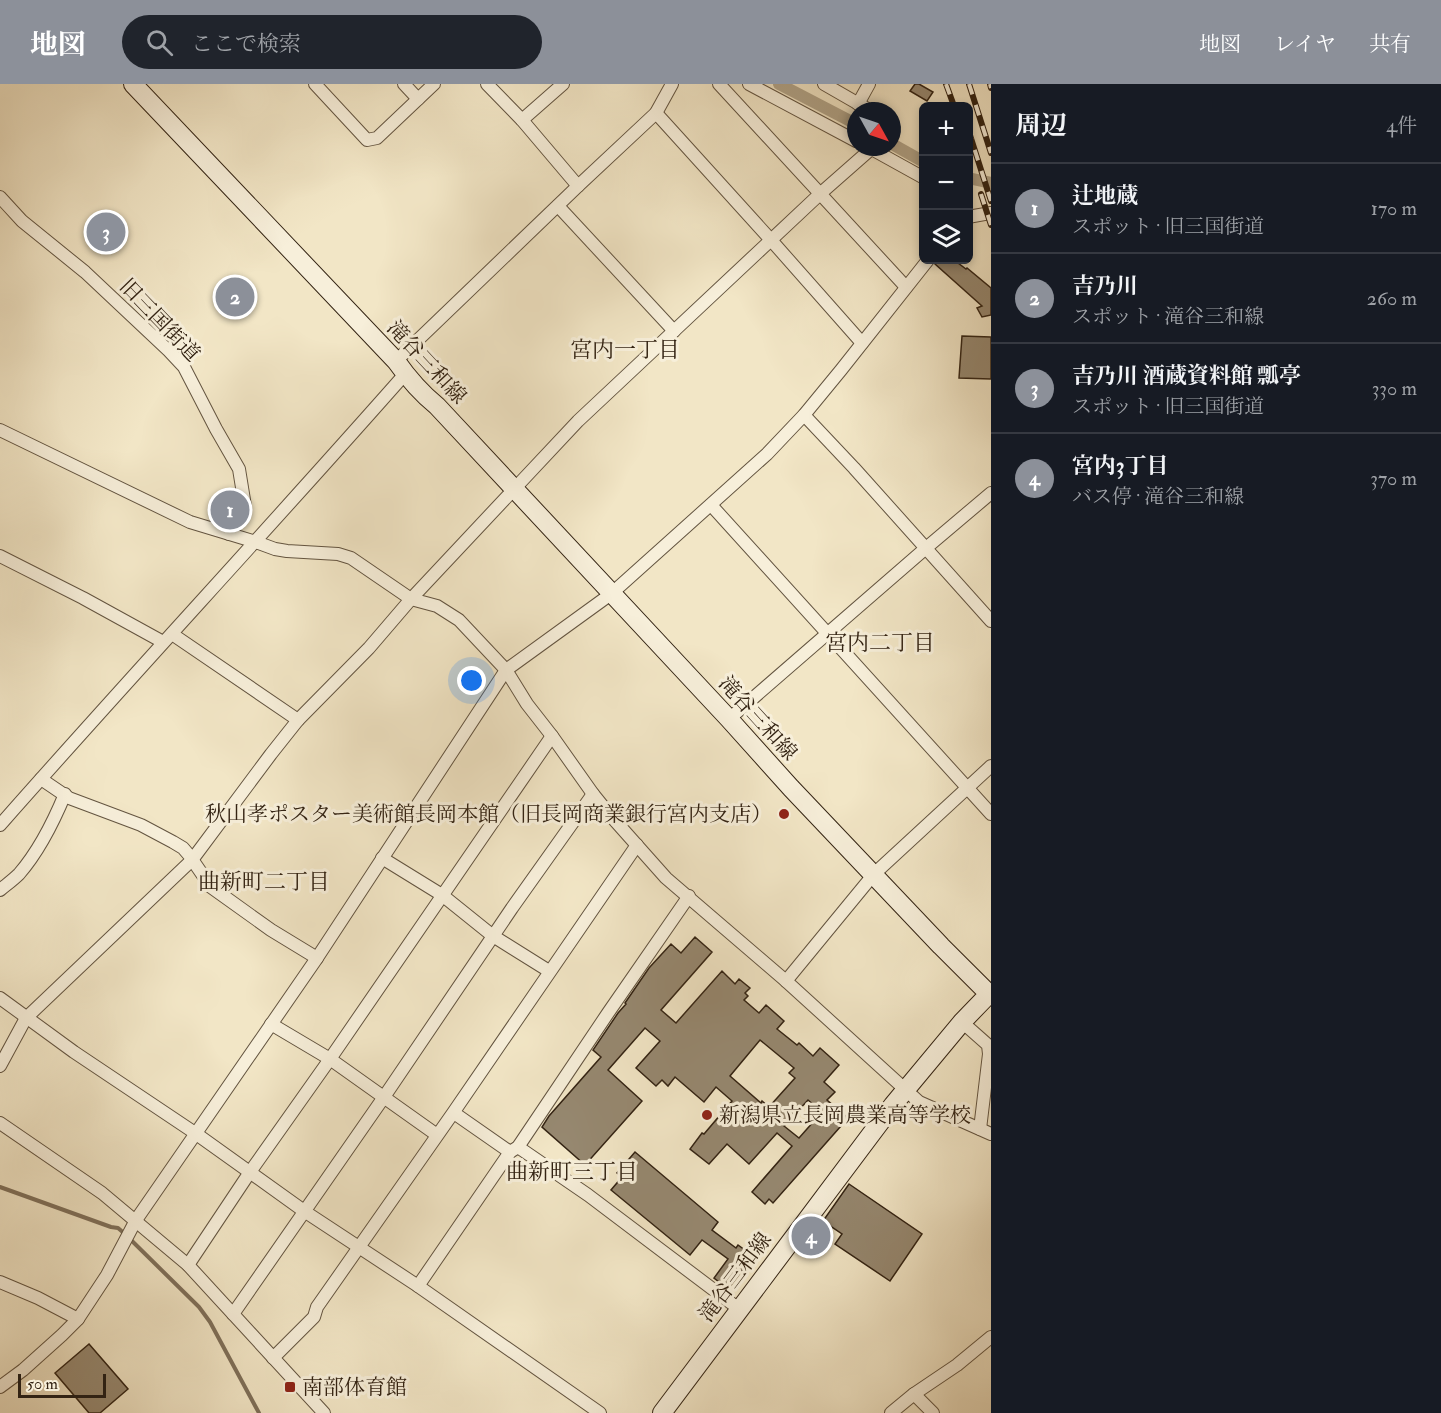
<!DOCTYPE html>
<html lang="ja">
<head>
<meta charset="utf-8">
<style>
	:root { --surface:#171b24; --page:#20242c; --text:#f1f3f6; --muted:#9ea1a6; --line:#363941; --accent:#8c9099 }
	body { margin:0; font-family:"IM FELL Double Pica","Noto Serif JP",serif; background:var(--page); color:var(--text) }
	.controls { position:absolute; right:18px; top:18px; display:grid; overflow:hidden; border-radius:9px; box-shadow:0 3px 9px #0003 }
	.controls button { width:54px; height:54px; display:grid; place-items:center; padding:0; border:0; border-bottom:2px solid var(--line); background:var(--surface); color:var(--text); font:30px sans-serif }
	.compass { position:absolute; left:847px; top:18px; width:54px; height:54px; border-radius:50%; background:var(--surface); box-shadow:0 3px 9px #0003; rotate:130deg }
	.scale { position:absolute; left:18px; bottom:15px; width:88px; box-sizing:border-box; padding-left:6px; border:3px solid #332313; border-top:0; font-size:16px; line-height:21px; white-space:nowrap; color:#332313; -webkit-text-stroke:4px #f7efda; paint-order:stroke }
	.you { position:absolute; left:472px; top:597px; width:21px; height:21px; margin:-15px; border:4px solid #fff; border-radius:50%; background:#1a73e8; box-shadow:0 0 0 9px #1a73e833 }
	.badge { display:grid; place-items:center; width:39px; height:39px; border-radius:50%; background:var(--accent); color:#fff; font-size:20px; font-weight:700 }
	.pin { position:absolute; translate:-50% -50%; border:3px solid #fff; box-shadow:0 2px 6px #0006 }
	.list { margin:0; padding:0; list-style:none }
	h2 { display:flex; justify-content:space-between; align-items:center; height:78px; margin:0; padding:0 24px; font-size:26px }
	h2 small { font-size:20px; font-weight:400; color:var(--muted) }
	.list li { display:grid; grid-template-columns:39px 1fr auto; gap:18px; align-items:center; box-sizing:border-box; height:90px; padding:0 24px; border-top:2px solid var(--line) }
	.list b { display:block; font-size:22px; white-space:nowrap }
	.list p { margin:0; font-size:20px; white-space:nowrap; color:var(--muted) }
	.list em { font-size:20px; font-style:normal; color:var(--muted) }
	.icon { flex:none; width:33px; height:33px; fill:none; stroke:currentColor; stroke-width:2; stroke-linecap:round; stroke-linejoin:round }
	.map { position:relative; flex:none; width:991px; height:1329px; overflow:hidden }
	header { display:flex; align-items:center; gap:36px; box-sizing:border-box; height:84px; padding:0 30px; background:var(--accent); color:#fff }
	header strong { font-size:28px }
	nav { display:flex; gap:33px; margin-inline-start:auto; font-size:21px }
	.search { width:420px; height:54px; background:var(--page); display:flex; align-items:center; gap:15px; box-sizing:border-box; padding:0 21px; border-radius:33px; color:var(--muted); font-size:22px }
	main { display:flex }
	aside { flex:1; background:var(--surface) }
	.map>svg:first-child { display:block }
</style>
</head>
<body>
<header>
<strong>地図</strong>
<div class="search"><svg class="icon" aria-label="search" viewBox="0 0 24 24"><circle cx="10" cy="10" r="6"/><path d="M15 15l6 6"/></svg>ここで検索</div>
<nav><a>地図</a><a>レイヤ</a><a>共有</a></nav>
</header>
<main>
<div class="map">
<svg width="991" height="1329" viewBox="0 0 991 1329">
	<rect width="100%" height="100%" fill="#f2e6c6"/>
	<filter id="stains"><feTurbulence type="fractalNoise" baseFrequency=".00333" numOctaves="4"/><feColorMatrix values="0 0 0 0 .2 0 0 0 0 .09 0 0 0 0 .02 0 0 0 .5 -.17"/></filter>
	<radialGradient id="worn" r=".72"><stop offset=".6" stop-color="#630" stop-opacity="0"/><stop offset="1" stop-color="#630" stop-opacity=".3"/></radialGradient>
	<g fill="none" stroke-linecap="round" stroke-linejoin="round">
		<!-- stream -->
		<g stroke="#7f705a" stroke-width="4">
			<path d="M0,1103L111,1143L118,1144L125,1150"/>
			<path d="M130,1155L199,1223L210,1238L259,1329"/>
		</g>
		<!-- canal -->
		<g stroke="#b1a489" stroke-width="12">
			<path d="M779,0L856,40"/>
			<path d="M892,60L924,78"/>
			<path d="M968,94L991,99"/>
		</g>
	</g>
	<!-- building -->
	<g fill="#968870" stroke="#332313" stroke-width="1.5" fill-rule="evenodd">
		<path d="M915,0H919L933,8L927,17L910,7Z"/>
		<path d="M936,176H954L966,185L967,184L991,204V231L982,233L977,224L982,222L935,180Z"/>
		<path d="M962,252L991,253V295L959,294Z"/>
		<path d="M695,853L712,868L661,926L676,939L722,887L735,900L739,895L750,904L745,909L748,912L744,916L759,929L766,921L784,937L777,945L797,961L799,959L813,972L820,964L839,981L824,998L835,1008L827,1016L848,1034L773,1119L769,1115L765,1120L752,1108L792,1062L777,1049L749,1080L727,1060L709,1080L690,1065L702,1049L704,1050L732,1017L716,1003L704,1018L675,993L668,1002L662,996L656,1002L636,984L660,957L645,944L608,986L642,1017L585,1081L542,1043L549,1032L601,973L593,966L618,929L626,920L625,919L649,884L671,860L681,869ZM760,956L794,984L789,989L795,994L769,1023L762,1017L761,1019L730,992ZM808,1016L822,1028L799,1054L784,1042Z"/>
		<path d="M635,1068L718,1138L712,1146L736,1164L738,1161L753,1172L728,1205L714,1194L728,1175L702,1156L690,1171L611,1106L622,1093L617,1089Z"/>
		<path d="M849,1100L922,1150L890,1197L835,1160L842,1150L823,1137Z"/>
		<path d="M89,1260L128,1305L100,1329H89L55,1289Z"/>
	</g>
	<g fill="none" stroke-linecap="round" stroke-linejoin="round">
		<defs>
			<g id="street">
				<path d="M315,0L367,56L377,54L434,0"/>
				<path d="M404,0L418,15"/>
				<path d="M487,0L522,36L578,102"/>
				<path d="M719,0L906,203"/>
				<path d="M749,0L856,57"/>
				<path d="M824,0L871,27"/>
				<path d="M858,20L869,0"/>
				<path d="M656,29L771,156L862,259"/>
				<path d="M522,36L563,0"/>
				<path d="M868,63L924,94"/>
				<path d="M0,113L22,137L85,188L169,267L184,283L216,345L239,385L245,422L234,440L229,450"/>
				<path d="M558,122L674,247"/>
				<path d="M968,133L991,129"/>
				<path d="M396,277L578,102L656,29L672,0"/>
				<path d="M804,331L854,384L991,537"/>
				<path d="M0,346L190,438L256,458L275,465L287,467L338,470L351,474L411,515L437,522L459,536L506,586L527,620L552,652L593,710L610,731L666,794L786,897L919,1018L991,1050"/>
				<path d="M711,421L991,730"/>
				<path d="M0,472L83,514L163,558"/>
				<path d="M172,550L298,636"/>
				<path d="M729,635L926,464L991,409"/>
				<path d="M41,695L69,714L141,741L173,758L183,764L189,771L211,803L271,846L317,874"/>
				<path d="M0,741C134,589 272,441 405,290"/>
				<path d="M382,774L442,811L493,852L549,887"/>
				<path d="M0,806C6,801 13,796 19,790C39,767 53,739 65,710"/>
				<path d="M786,897L874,790L991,682"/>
				<path d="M0,914L74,968L195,1049L304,1127L418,1202L600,1329"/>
				<path d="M962,938L988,961L989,970L980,1045"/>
				<path d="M271,940L330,975L437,1051"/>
				<path d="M0,982L26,934L192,776L271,670L298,636L369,564L411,515L578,337L821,109L871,65"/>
				<path d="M454,1029L510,1068"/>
				<path d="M0,1039L102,1109L188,1181L324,1329"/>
				<path d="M518,1063L588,1111L739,1225"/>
				<path d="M188,1181L250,1088L330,975L552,652"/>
				<path d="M0,1198L38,1214L78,1235"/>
				<path d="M418,1202L510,1068L518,1063L608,929L689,812"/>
				<path d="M233,1230L384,1013L512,824L593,710"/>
				<path d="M273,1274L314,1233L317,1223C362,1158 408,1094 453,1029C515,940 575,850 637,761"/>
				<path d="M0,1303L23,1286L62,1251L78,1235L107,1191L136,1136L317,874L506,586L611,510L767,370L804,331L841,286L928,176"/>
				<path d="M914,1310L933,1329"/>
				<path d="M891,1329L914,1310L957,1281L991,1253"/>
			</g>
			<path id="secondary" d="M133,0L396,277C408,294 421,309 437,322L729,635L791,704L941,862L989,910L962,938L893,1021L662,1329"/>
		</defs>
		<!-- street casing -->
		<use href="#street" stroke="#635440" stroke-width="14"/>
		<!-- secondary casing -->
		<use href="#secondary" stroke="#332313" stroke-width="20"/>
		<!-- street -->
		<use href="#street" stroke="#f7efda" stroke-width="12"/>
		<!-- secondary -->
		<use href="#secondary" stroke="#f7efda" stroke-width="18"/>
		<defs>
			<g id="rail">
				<path d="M946,0L954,22"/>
				<path d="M969,0L991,69"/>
				<path d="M990,0L991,4"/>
				<path d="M968,45L991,117"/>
				<path d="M981,110L991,141"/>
			</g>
		</defs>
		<!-- rail casing -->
		<use href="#rail" stroke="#332313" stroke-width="6"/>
		<!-- rail -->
		<use href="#rail" stroke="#f7efda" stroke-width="4" stroke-dasharray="11" stroke-linecap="butt"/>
	</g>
	<!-- markers -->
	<g fill="#8f2418" stroke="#f7efda" stroke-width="2">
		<circle cx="784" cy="730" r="6"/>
		<circle cx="707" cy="1031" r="6"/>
		<rect x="284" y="1297" width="12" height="12" rx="3"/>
	</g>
	<g text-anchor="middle" stroke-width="6" stroke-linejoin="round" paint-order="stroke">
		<!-- street labels -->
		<g font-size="21" fill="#332313" stroke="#f7efda">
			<text transform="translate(160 236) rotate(46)" y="7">旧三国街道</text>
			<text transform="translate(427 278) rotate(47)" y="7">滝谷三和線</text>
			<text transform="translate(758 634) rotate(48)" y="7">滝谷三和線</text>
			<text transform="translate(735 1193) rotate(-53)" y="7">滝谷三和線</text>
		</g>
		<!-- poi labels -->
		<g font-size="21" fill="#332313" stroke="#f7efda" text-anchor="start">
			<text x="772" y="737" text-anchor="end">秋山孝ポスター美術館長岡本館（旧長岡商業銀行宮内支店）</text>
			<text x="719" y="1038">新潟県立長岡農業高等学校</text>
			<text x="302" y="1310">南部体育館</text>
		</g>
		<!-- neighbourhood labels -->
		<g font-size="22" fill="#332313" stroke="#f7efda">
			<text x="625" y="273">宮内一丁目</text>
			<text x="880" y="566">宮内二丁目</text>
			<text x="264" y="805">曲新町二丁目</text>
			<text x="572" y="1095">曲新町三丁目</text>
		</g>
	</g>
	<rect width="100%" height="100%" filter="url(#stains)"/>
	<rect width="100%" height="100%" fill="url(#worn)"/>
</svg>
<div class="controls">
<button>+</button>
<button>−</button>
<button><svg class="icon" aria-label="layers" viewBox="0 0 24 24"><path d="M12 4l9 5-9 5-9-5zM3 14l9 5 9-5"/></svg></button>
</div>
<svg class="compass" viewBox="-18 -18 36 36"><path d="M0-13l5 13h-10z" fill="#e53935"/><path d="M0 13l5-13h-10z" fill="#9ea1a6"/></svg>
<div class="scale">50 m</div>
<div class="you"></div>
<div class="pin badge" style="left:230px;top:426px">1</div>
<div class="pin badge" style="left:235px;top:213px">2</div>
<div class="pin badge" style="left:106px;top:148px">3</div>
<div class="pin badge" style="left:811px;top:1152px">4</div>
</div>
<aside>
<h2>周辺<small>4件</small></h2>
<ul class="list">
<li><span class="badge">1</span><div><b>辻地蔵</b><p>スポット · 旧三国街道</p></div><em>170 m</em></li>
<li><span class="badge">2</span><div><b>吉乃川</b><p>スポット · 滝谷三和線</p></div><em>260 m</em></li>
<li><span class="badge">3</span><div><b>吉乃川 酒蔵資料館 瓢亭</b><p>スポット · 旧三国街道</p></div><em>330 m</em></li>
<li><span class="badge">4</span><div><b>宮内3丁目</b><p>バス停 · 滝谷三和線</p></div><em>370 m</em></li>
</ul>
</aside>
</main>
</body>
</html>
